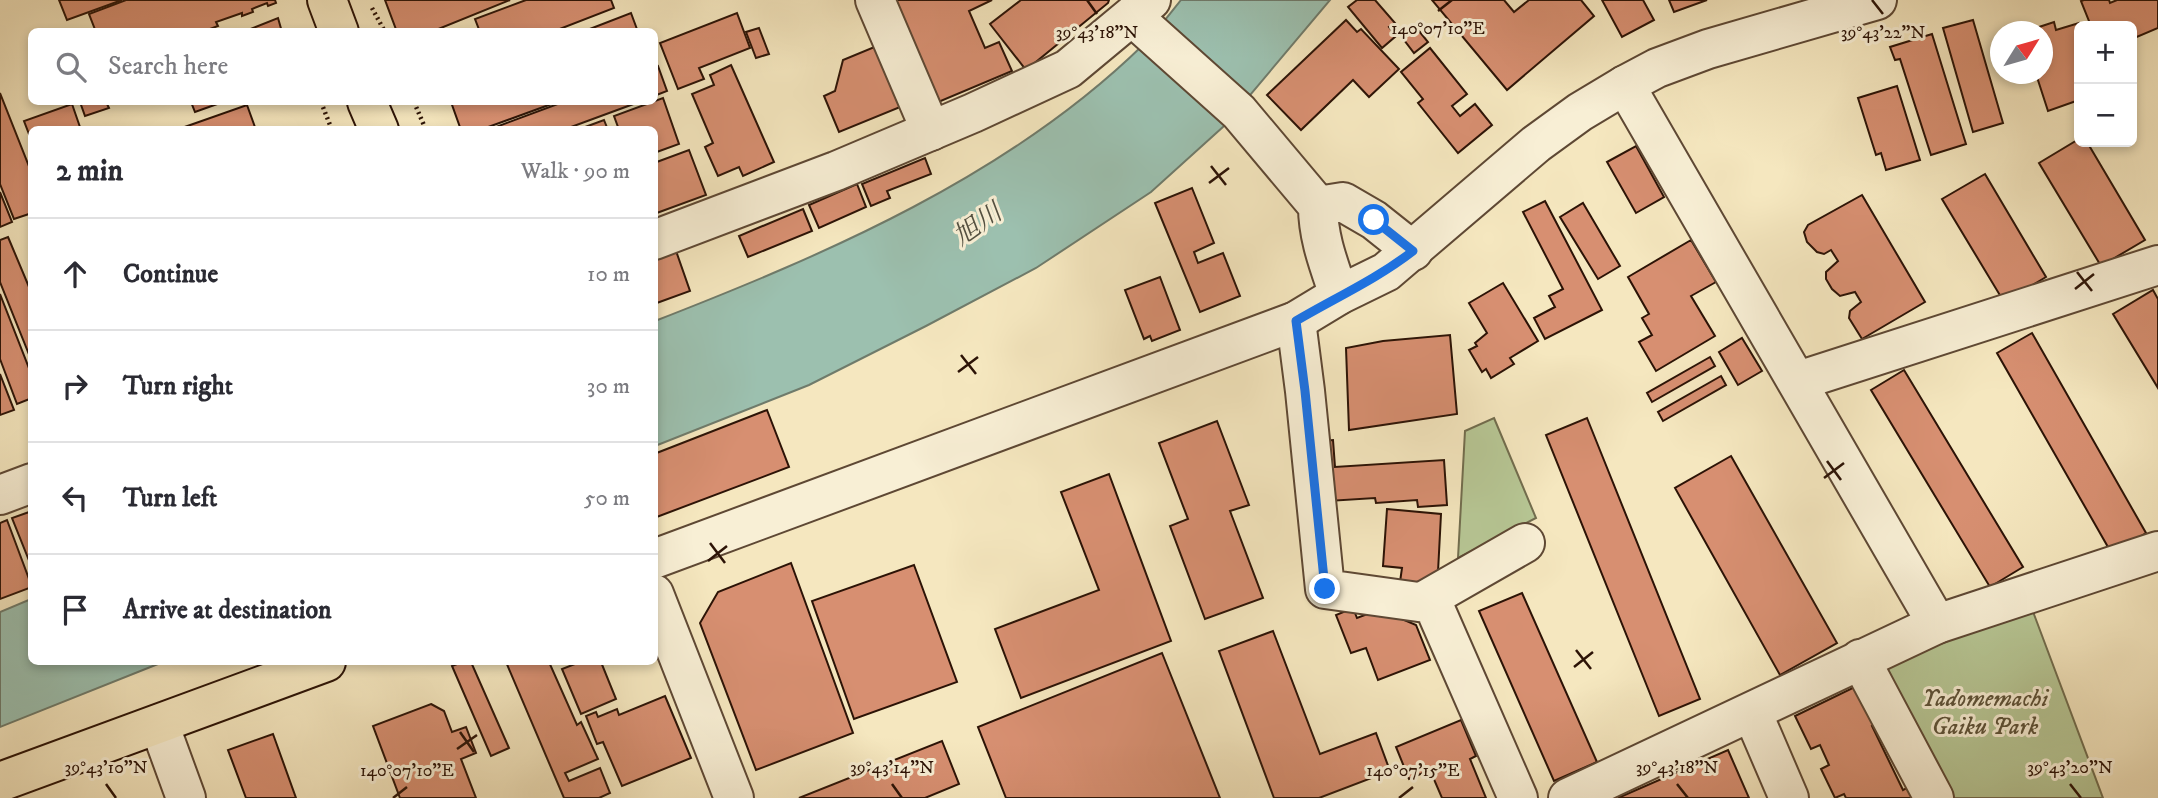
<!DOCTYPE html>
<html lang="en">
<head>
<meta charset="utf-8">
<style>
	:root { --surface:#fff; --page:#f7f7f7; --text:#2b2b33; --muted:#7c7c81; --line:#e1e1e2 }
	body { margin:0; font-family:"IM FELL DW Pica","Noto Serif JP",serif; background:var(--page); color:var(--text) }
	.controls { position:absolute; right:21px; top:21px; display:grid; overflow:hidden; border-radius:10px; box-shadow:0 4px 10px #0003 }
	.controls button { width:63px; height:63px; display:grid; place-items:center; padding:0; border:0; border-bottom:2px solid var(--line); background:var(--surface); color:var(--text); font:35px sans-serif }
	.compass { position:absolute; left:1990px; top:21px; width:63px; height:63px; border-radius:50%; background:var(--surface); box-shadow:0 4px 10px #0003; rotate:53deg }
	.stop { position:absolute; width:21px; height:21px; margin:-16px; border:5px solid #1a73e8; border-radius:50%; background:#fff }
	.stop.end { background:#1a73e8; border-color:#fff; box-shadow:0 2px 7px #0008 }
	.list { margin:0; padding:0; list-style:none }
	h2 { display:flex; justify-content:space-between; align-items:center; height:91px; margin:0; padding:0 28px; font-size:30px }
	h2 small { font-size:23px; font-weight:400; color:var(--muted) }
	.list li { display:grid; grid-template-columns:46px 1fr auto; gap:21px; align-items:center; box-sizing:border-box; height:112px; padding:0 28px; border-top:2px solid var(--line) }
	.list b { display:block; font-size:26px; white-space:nowrap }
	.list em { font-size:23px; font-style:normal; color:var(--muted) }
	.icon { flex:none; width:38px; height:38px; fill:none; stroke:currentColor; stroke-width:2; stroke-linecap:round; stroke-linejoin:round }
	.map { position:relative; flex:none; width:2158px; height:798px; overflow:hidden }
	.search { position:absolute; background:var(--surface); box-shadow:0 4px 10px #0003; left:28px; top:28px; width:630px; height:77px; display:flex; align-items:center; gap:18px; box-sizing:border-box; padding:0 24px; border-radius:10px; color:var(--muted); font-size:26px }
	.panel { position:absolute; background:var(--surface); box-shadow:0 4px 10px #0003; left:28px; top:126px; width:630px; height:539px; border-radius:10px }
	.map>svg:first-child { display:block }
</style>
</head>
<body>
<div class="map">
<svg width="2158" height="798" viewBox="0 0 2158 798">
	<rect width="100%" height="100%" fill="#f5e7bf"/>
	<filter id="stains"><feTurbulence type="fractalNoise" baseFrequency=".00286" numOctaves="4"/><feColorMatrix values="0 0 0 0 .2 0 0 0 0 .09 0 0 0 0 .02 0 0 0 .5 -.17"/></filter>
	<radialGradient id="worn" r=".72"><stop offset=".6" stop-color="#630" stop-opacity="0"/><stop offset="1" stop-color="#630" stop-opacity=".3"/></radialGradient>
	<!-- green -->
	<g fill="#b7c795" stroke="#726d4e" stroke-width="2">
		<path d="M1494,418L1536,518L1458,558L1465,431Z"/>
		<path d="M2032,609L2103,798H1940L1872,668Z"/>
	</g>
	<!-- water -->
	<g fill="#9cc0af" stroke="#6f7b6b" stroke-width="2">
		<path d="M1181,0H1330L1224,126L1151,192L1036,268L926,326L809,385L655,446V321C827,254 1009,176 1143,45C1157,31 1169,15 1181,0Z"/>
		<path d="M31,599L32,662H163L0,727V612Z"/>
	</g>
	<!-- building -->
	<g fill="#d78f71" stroke="#2c1306" stroke-width="2">
		<path d="M59,0H122L67,20Z"/>
		<path d="M126,0H275L276,3L268,6L267,3L252,9L253,12L242,16V13L216,22L218,26L202,32H96L89,14Z"/>
		<path d="M385,0H510L431,32H397Z"/>
		<path d="M526,0H611L614,8L552,32H480L475,19Z"/>
		<path d="M892,0H992L969,11L985,48L999,42L1012,71L936,103Z"/>
		<path d="M1021,0H1109L1108,3L1026,70L990,24Z"/>
		<path d="M1357,0H1375L1395,23L1389,27L1396,36L1382,48L1348,7Z"/>
		<path d="M1432,0H1504L1514,12L1529,0H1581L1594,16L1507,90Z"/>
		<path d="M1602,0H1643L1654,20L1622,37Z"/>
		<path d="M1669,0H1707L1674,12Z"/>
		<path d="M2084,0H2109L2110,3L2117,0H2158V28L2132,39V26H2091L2081,1Z"/>
		<path d="M631,13L638,32H582Z"/>
		<path d="M737,13L750,48L699,68L704,79L678,89L660,43Z"/>
		<path d="M278,18L282,32H243Z"/>
		<path d="M1346,20L1357,32L1361,29L1399,69L1369,97L1353,80L1301,130L1267,95Z"/>
		<path d="M1973,20L2003,123L1973,132L1943,28Z"/>
		<path d="M2054,22L2056,30L2079,23L2080,26L2079,100L2048,111L2036,74H2042V32H2037L2036,28Z"/>
		<path d="M1415,26L1428,42L1414,53L1401,36Z"/>
		<path d="M759,28L769,54L756,58L746,32Z"/>
		<path d="M1932,34L1966,144L1931,155L1900,59L1895,60L1890,47Z"/>
		<path d="M884,43L910,103L839,132L824,96L835,91L843,60Z"/>
		<path d="M1430,48L1467,94L1452,106L1460,116L1475,104L1492,125L1458,153L1418,103L1423,99L1401,72Z"/>
		<path d="M731,65L774,162L743,176L739,167L718,176L705,147L713,143L692,94L714,85L710,75Z"/>
		<path d="M658,66L667,91L654,96V67Z"/>
		<path d="M1897,86L1920,160L1886,170L1881,153L1876,155L1858,98Z"/>
		<path d="M0,93L32,174V213L14,219L0,184Z"/>
		<path d="M663,98L679,144L654,153V130H612L618,127L614,116Z"/>
		<path d="M80,102H106L109,108L85,116Z"/>
		<path d="M191,102H219L220,103L195,112Z"/>
		<path d="M451,102H557L480,130H461Z"/>
		<path d="M563,102H639L563,130H488Z"/>
		<path d="M72,104L81,130H32V142L24,121Z"/>
		<path d="M247,105L256,130H176Z"/>
		<path d="M604,120L608,130H577Z"/>
		<path d="M2079,139V142H2087L2145,240L2101,266L2039,163Z"/>
		<path d="M1636,146L1664,197L1636,213L1607,162Z"/>
		<path d="M689,150L706,195L654,214V163Z"/>
		<path d="M925,158L931,174L887,191L890,198L871,206L862,184Z"/>
		<path d="M1985,174L2046,277L2004,302L1942,199Z"/>
		<path d="M857,184L866,207L819,228L809,205Z"/>
		<path d="M1192,188L1214,243L1194,252L1198,263L1223,253L1240,296L1200,312L1155,203Z"/>
		<path d="M0,192L12,222L0,227Z"/>
		<path d="M1862,195L1925,302L1862,339L1849,318L1850,311L1861,302L1855,292L1840,296L1832,289L1826,279V272L1838,261L1831,250L1824,254L1817,252L1807,242L1804,232L1808,225Z"/>
		<path d="M1545,201L1602,310L1545,339L1534,318L1555,307L1549,296L1563,289L1523,212Z"/>
		<path d="M1583,203L1620,266L1598,279L1560,217Z"/>
		<path d="M803,209L812,231L748,257L739,236Z"/>
		<path d="M8,237L32,294V362L0,282V240Z"/>
		<path d="M1691,240L1716,282L1691,296L1715,336L1656,371L1639,342L1652,335L1642,318L1649,314L1628,277Z"/>
		<path d="M675,248L690,291L654,304V256Z"/>
		<path d="M1160,277L1180,330L1152,341L1150,336L1144,339L1125,290Z"/>
		<path d="M1503,283L1538,341L1510,358L1514,364L1491,378L1486,369L1482,372L1469,350L1477,346L1475,343L1487,333L1469,303Z"/>
		<path d="M2153,290L2158,299V388L2113,314Z"/>
		<path d="M0,294L32,376V398L17,404L0,359Z"/>
		<path d="M2032,333L2146,533L2112,554L1997,353Z"/>
		<path d="M1450,335L1457,414L1349,430L1346,348L1383,341Z"/>
		<path d="M1742,338L1762,371L1738,385L1719,352Z"/>
		<path d="M1710,357L1715,366L1652,402L1647,393Z"/>
		<path d="M1904,370L2023,567L1990,587L1871,390Z"/>
		<path d="M0,374L14,410L0,415Z"/>
		<path d="M1721,376L1726,385L1663,421L1658,412Z"/>
		<path d="M767,410L789,467L654,518V454Z"/>
		<path d="M1587,418L1700,699L1659,716L1546,435Z"/>
		<path d="M1217,421L1249,505L1230,511L1263,598L1205,619L1170,526L1188,519L1159,443Z"/>
		<path d="M1333,440L1335,467L1444,460L1447,505L1418,507L1417,500L1376,503L1375,498L1328,501L1323,441Z"/>
		<path d="M1731,456L1837,643L1780,675L1675,488Z"/>
		<path d="M1109,474L1171,641L1021,698L995,629L1099,590L1061,492Z"/>
		<path d="M1387,509L1441,514L1438,572L1417,584L1400,582L1402,568L1383,566Z"/>
		<path d="M32,511V568L12,518Z"/>
		<path d="M7,520L32,587L0,599V523Z"/>
		<path d="M791,563L853,733L756,770L700,623L718,592Z"/>
		<path d="M914,565L957,682L854,719L812,601Z"/>
		<path d="M1522,593L1597,762L1554,781L1479,611Z"/>
		<path d="M1353,608L1357,618L1378,610L1380,616L1388,613L1416,625L1430,660L1378,680L1366,648L1351,653L1336,615Z"/>
		<path d="M1273,631L1320,754L1376,733L1390,771L1319,798H1274L1219,651Z"/>
		<path d="M1162,653L1220,798H1006L978,727Z"/>
		<path d="M462,662H471L509,748L491,756L452,666Z"/>
		<path d="M506,662H549L577,725L581,722L598,759L565,773L569,781L600,768L610,793L599,798H564Z"/>
		<path d="M580,662H601L616,699L581,714L562,669Z"/>
		<path d="M1867,681L1885,720L1872,726L1903,790L1912,785L1919,798H1846L1844,794L1835,798L1821,769L1829,765L1820,745L1811,749L1795,716Z"/>
		<path d="M665,696L691,758L622,786L603,742L597,744L586,716L596,712L598,717L617,709L619,715Z"/>
		<path d="M431,704L444,711L452,732L466,727L476,753L461,759L476,798H400L373,726Z"/>
		<path d="M1461,720L1476,756L1470,759L1486,798H1442L1430,770L1409,779L1396,747Z"/>
		<path d="M273,734L296,798H246L228,750Z"/>
		<path d="M942,741L959,784L925,798H799Z"/>
		<path d="M1728,750L1749,798H1618Z"/>
	</g>
	<g fill="none" stroke-linecap="round" stroke-linejoin="round">
		<defs>
			<g id="minor">
				<path d="M875,0L931,131"/>
				<path d="M1134,15L1143,26L1239,112L1318,206C1318,238 1329,265 1339,295"/>
				<path d="M1625,85L1937,624"/>
				<path d="M1318,206L1343,202L1374,220L1413,251"/>
				<path d="M654,240L836,171L973,113L1068,69L1151,0"/>
				<path d="M1296,321L1305,391L1325,589L1433,604L1518,798"/>
				<path d="M1798,381L2158,265"/>
				<path d="M0,495L32,483"/>
				<path d="M654,559L1296,321L1339,295L1386,272L1536,144L1580,112L1625,85L1657,68L1708,49L1877,0"/>
				<path d="M654,594L734,798"/>
				<path d="M1422,602L1525,543"/>
				<path d="M1860,659L1934,798"/>
				<path d="M1752,712L1789,798"/>
				<path d="M159,724L186,798"/>
				<path d="M1568,798L1937,624L2158,551"/>
			</g>
			<g id="major">
				<path d="M327,0L339,32"/>
				<path d="M367,102L379,130"/>
				<path d="M0,782L326,662"/>
			</g>
		</defs>
		<!-- minor casing -->
		<use href="#minor" stroke="#5e4834" stroke-width="42"/>
		<!-- major casing -->
		<use href="#major" stroke="#2c1306" stroke-width="42"/>
		<!-- path -->
		<g stroke="#2c1306" stroke-width="4.5" stroke-dasharray="2 3.5" stroke-linecap="butt">
			<path d="M372,8L385,32"/>
			<path d="M321,102L332,130"/>
			<path d="M414,102L426,130"/>
		</g>
		<!-- minor -->
		<use href="#minor" stroke="#f8efd5" stroke-width="38"/>
		<!-- major -->
		<use href="#major" stroke="#f5e7bf" stroke-width="38"/>
	</g>
	<g fill="none" stroke-linecap="round" stroke-linejoin="round">
		<!-- route -->
		<path stroke="#1a73e8" stroke-width="9" d="M1325,589L1305,391L1296,321C1335,298 1377,279 1413,251L1374,220"/>
	</g>
	<!-- ticks -->
	<path fill="none" stroke="#2c1306" stroke-width="2.5" d="M1087,0L1097,14M1872,0L1883,14M1438,11L1452,0M1211,166L1226,185M1209,183L1229,168M2077,272L2092,291M2075,289L2094,274M961,355L976,374M958,372L978,357M1827,461L1841,480M1824,478L1844,463M710,543L725,563M708,561L727,546M1576,650L1591,669M1574,667L1593,652M460,732L474,752M457,749L477,735M106,784L116,798M892,784L902,798M1677,784L1688,798M2070,784L2081,798M393,798L407,787M1399,798L1413,787"/>
	<g text-anchor="middle" stroke-width="6" stroke-linejoin="round" paint-order="stroke">
		<!-- park labels -->
		<g font-size="24" font-style="italic" fill="#5d5238" stroke="#f8efd5">
			<text x="1985" y="706">Yadomemachi<tspan x="1985" dy="28">Gaiku Park</tspan></text>
		</g>
		<!-- water labels -->
		<g font-size="26" font-style="italic" fill="#535041" stroke="#f8efd5">
			<text transform="translate(977 224) rotate(-35)" y="9">旭川</text>
		</g>
	</g>
	<g font-size="18" text-anchor="middle" fill="#2c1306" stroke="#f8efd5" stroke-width="6" stroke-linejoin="round" paint-order="stroke">
		<text x="1438" y="34">140°07'10"E</text>
		<text x="1097" y="38">39°43'18"N</text>
		<text x="1883" y="38">39°43'22"N</text>
		<text x="106" y="773">39°43'10"N</text>
		<text x="892" y="773">39°43'14"N</text>
		<text x="1677" y="773">39°43'18"N</text>
		<text x="2070" y="773">39°43'20"N</text>
		<text x="407" y="776">140°07'10"E</text>
		<text x="1413" y="776">140°07'15"E</text>
	</g>
	<rect width="100%" height="100%" filter="url(#stains)"/>
	<rect width="100%" height="100%" fill="url(#worn)"/>
</svg>
<div class="controls">
<button>+</button>
<button>−</button>
</div>
<svg class="compass" viewBox="-18 -18 36 36"><path d="M0-13l5 13h-10z" fill="#e53935"/><path d="M0 13l5-13h-10z" fill="#7c7c81"/></svg>
<div class="stop" style="left:1374px;top:220px"></div>
<div class="stop end" style="left:1325px;top:589px"></div>
<div class="search"><svg class="icon" aria-label="search" viewBox="0 0 24 24"><circle cx="10" cy="10" r="6"/><path d="M15 15l6 6"/></svg>Search here</div>
<section class="panel">
<h2>2 min<small>Walk · 90 m</small></h2>
<ul class="list">
<li><svg class="icon" aria-label="ahead" viewBox="0 0 24 24"><path d="M12 20V5M6 11l6-6 6 6"/></svg><div><b>Continue</b></div><em>10 m</em></li>
<li><svg class="icon" aria-label="right" viewBox="0 0 24 24"><path d="M7 20v-9h11M14 6l5 5-5 5"/></svg><div><b>Turn right</b></div><em>30 m</em></li>
<li><svg class="icon" aria-label="left" viewBox="0 0 24 24"><path d="M17 20v-9H6M10 6l-5 5 5 5"/></svg><div><b>Turn left</b></div><em>50 m</em></li>
<li><svg class="icon" aria-label="arrive" viewBox="0 0 24 24"><path d="M6 21V4h12l-3 4 3 4H6"/></svg><div><b>Arrive at destination</b></div></li>
</ul>
</section>
</div>
</body>
</html>
